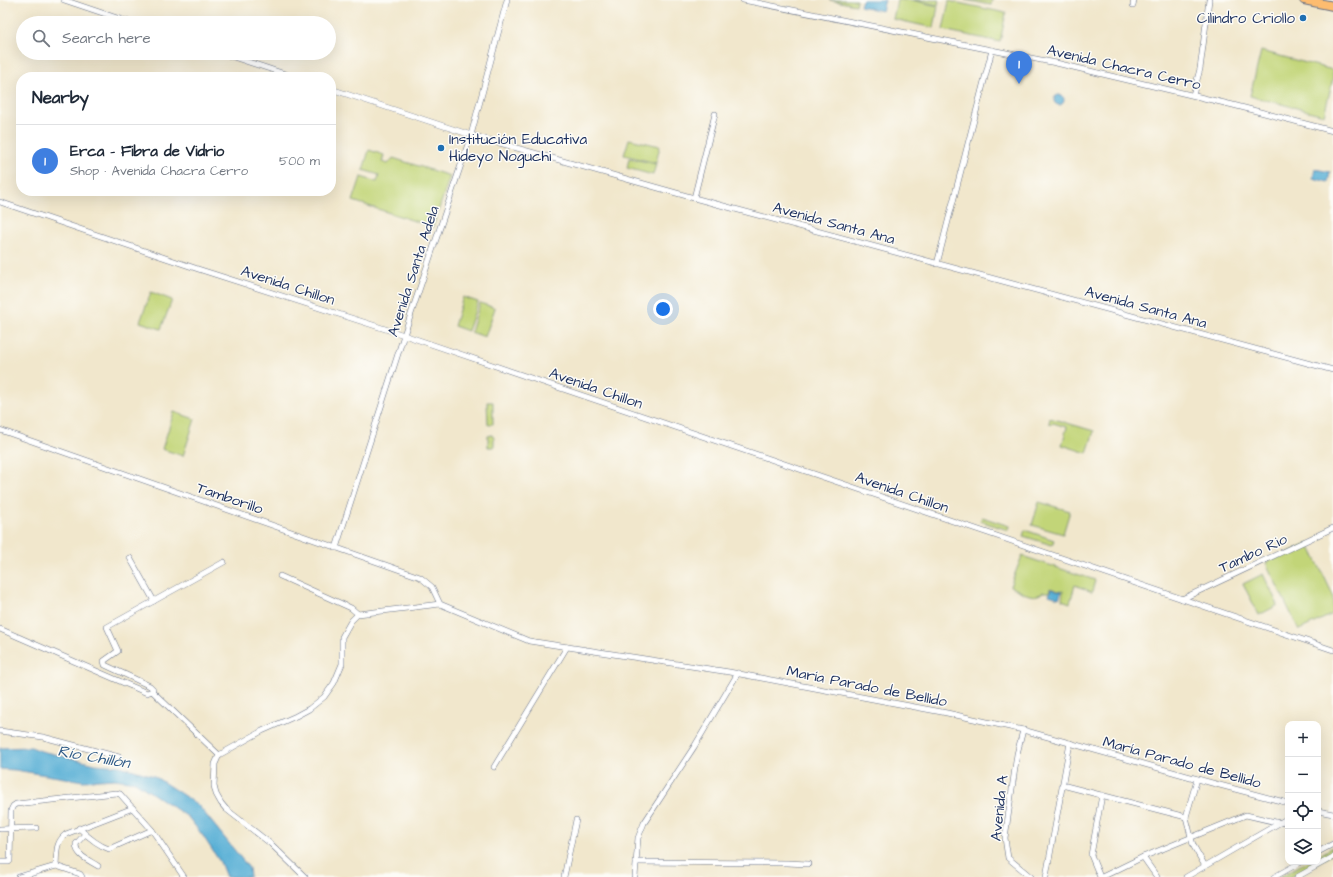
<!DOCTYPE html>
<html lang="en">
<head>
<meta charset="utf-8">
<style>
	:root { --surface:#fff; --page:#f2f2f3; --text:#1f2937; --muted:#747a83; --line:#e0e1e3; --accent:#7c3aed }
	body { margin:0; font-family:"Architects Daughter",sans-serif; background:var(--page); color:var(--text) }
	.controls { position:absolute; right:12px; bottom:12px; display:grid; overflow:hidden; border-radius:8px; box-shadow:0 4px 16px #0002 }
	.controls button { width:36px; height:36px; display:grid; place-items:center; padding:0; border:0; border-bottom:1px solid var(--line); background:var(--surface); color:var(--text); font:20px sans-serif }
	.you { position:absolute; left:663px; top:309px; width:14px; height:14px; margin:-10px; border:3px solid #fff; border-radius:50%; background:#1a73e8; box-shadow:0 0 0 6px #1a73e833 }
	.badge { display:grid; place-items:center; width:26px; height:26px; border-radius:50%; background:var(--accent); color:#fff; font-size:13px; font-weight:700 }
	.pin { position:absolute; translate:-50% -33px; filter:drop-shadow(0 1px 2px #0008) }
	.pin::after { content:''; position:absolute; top:21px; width:14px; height:12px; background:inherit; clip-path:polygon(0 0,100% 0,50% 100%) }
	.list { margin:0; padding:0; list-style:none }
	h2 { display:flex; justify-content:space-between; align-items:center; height:52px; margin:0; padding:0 16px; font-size:17px }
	h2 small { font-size:13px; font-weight:400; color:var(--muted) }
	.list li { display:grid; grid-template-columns:26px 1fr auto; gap:12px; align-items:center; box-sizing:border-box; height:72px; padding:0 16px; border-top:1px solid var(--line) }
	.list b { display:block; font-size:15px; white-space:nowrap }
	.list p { margin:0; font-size:13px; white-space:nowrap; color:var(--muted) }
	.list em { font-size:13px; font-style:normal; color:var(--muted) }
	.icon { flex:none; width:22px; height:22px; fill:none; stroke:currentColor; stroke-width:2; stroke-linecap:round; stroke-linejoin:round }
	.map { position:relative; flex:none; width:1333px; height:877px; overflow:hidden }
	.search { position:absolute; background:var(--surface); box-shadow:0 4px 16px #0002; left:16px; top:16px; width:320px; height:44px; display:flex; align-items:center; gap:10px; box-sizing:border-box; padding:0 14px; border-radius:22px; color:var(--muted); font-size:15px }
	.panel { position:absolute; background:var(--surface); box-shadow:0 4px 16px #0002; left:16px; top:72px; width:320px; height:124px; border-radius:16px }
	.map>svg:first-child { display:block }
</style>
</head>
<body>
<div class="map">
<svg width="1333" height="877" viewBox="0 0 1333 877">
	<rect width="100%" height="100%" fill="#fdfcf7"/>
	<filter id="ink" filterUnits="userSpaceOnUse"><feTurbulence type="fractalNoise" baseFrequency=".025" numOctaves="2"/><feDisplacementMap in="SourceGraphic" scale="8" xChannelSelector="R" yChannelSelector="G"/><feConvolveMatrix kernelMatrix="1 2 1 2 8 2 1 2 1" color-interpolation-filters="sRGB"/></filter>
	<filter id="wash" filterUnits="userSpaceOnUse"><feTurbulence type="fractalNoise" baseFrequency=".012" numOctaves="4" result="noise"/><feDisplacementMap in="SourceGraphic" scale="16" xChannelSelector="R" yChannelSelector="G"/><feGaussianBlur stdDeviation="0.9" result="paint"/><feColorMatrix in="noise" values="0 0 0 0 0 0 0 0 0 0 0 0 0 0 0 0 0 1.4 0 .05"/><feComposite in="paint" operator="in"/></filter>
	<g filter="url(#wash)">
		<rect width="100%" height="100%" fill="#f1e7cc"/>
		<!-- green -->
		<g fill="#c2d578" stroke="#6e826b">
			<path d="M829,0H857L856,5Z"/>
			<path d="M897,0H911L938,6L934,28L893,19Z"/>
			<path d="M914,0H939L938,5Z"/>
			<path d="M965,0H992L991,5Z"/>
			<path d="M949,1L1006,13L1000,42L943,30Z"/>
			<path d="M1261,51L1333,70V79L1324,115L1250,96Z"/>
			<path d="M629,139L660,146L656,163L624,155Z"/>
			<path d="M369,150L384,155L382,162L388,164L393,158L450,176L433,227L353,201L361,177L377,182L379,175L363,170Z"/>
			<path d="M629,158L656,164L653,175L627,168Z"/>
			<path d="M151,292L172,300L161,329L140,322Z"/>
			<path d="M463,297L478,302L468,331L454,326Z"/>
			<path d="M480,303L495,308L485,337L471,332Z"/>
			<path d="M487,402H493V424H488Z"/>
			<path d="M174,412L195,419L183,456L162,449Z"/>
			<path d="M1050,418L1094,431L1087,453L1062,445L1067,427L1053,423L1052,424L1049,423Z"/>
			<path d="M492,435L494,438V447H488V436Z"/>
			<path d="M1039,502L1070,511L1063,534L1032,525Z"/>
			<path d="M982,517L1009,526L1008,530L980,521Z"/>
			<path d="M1025,530L1054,540L1052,545L1023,536Z"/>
			<path d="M1308,543L1333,595V614L1299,630L1266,563Z"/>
			<path d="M1022,556L1095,580L1092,592L1075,585L1070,603L1062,600L1063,591L1060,590L1059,591L1050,588L1049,592H1043C1034,601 1020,591 1010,586Z"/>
			<path d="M1263,574L1278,605L1259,615L1243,584Z"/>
			<path d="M1333,847V854L1291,877H1279L1306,862H1318V856Z"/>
		</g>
		<!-- water -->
		<g fill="#5ab0d6" stroke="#3a709a">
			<path d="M862,0H885L882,11L860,6Z"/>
			<circle cx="1059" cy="100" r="5"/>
			<path d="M1315,169L1330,172L1328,182L1313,178Z"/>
			<path d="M1051,589L1059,592L1060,591H1062L1059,598L1049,595Z"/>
			<path d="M31,747L41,751L95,764L120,766L154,776L198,805L249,868L250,877H226L220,862L203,836L188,817L135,782L115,779L83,781L15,770L0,769V748Z"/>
		</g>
	</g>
	<g filter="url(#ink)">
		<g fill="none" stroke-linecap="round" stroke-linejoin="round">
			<defs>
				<g id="street">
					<path d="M64,0L132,23"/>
					<path d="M743,0L1056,63L1233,105L1333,131"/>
					<path d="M1133,5L1134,0"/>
					<path d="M221,53L294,77"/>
					<path d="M331,89L471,135L694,198L1333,370"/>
					<path d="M1193,95L1200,69L1209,0"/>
					<path d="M694,198L715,114"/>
					<path d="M0,202L198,269L404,335L1333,650"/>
					<path d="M937,264L992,50"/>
					<path d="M0,430L420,577L432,587L440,604"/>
					<path d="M336,548L404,335L471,135L507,0"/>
					<path d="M130,558L154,601"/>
					<path d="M280,576L351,608L358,614"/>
					<path d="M1182,599L1333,528"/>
					<path d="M0,629L147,693L152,691L219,755"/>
					<path d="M152,691L153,689L150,686L105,665L104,661L118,651L107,627L224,562"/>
					<path d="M1023,730L1017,754L1005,838L1008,858L1031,877"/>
					<path d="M0,731L43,737L119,757"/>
					<path d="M494,767L567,647"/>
					<path d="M1197,779L1186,817L1193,845L1205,866"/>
					<path d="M1062,785L1186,817"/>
					<path d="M1318,811L1333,814"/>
					<path d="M79,828C87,836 97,845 109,849L152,830"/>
					<path d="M0,829L36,828"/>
					<path d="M85,834L76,844C76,856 89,860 98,866"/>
					<path d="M1318,852L1333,844"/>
					<path d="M1143,857L1157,877"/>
					<path d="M0,862H9L10,861L11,810L13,806L16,804L116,793L120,794L152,830L184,877"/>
					<path d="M636,862L787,863L808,864"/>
					<path d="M56,866C57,852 55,843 66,834L133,808"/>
					<path d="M19,877L56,866L80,874L82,877"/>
					<path d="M305,877L271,844L226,809L221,803L216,794L214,786L215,764L219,755L262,731L296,716L309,709L324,697L334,683L342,664V637L351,621L358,614L440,604L529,641L729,672L947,713L1023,730L1212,783L1288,803"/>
					<path d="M564,877L576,820"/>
					<path d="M635,877L638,838L644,823L694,747L738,673"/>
					<path d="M1046,877L1070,743"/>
					<path d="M1100,877L1091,855L1102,795"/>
					<path d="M1102,877L1143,857L1246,815L1280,823"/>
					<path d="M1186,877L1288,818"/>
					<path d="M1274,877L1301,862"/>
					<path d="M1297,877L1333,857"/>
				</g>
				<path id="primary" d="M1304,0L1333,6"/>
			</defs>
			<!-- street casing -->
			<use href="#street" stroke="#666f84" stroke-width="6"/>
			<!-- primary casing -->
			<use href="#primary" stroke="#666f84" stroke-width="10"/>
			<!-- street -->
			<use href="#street" stroke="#fff" stroke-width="5"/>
			<!-- primary -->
			<use href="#primary" stroke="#fdbc6f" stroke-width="8"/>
		</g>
	</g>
	<!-- markers -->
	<g fill="#1f6fb2" stroke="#fdfcf7" stroke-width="1.5">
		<circle cx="1303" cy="18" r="4"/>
		<circle cx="441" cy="148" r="4"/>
	</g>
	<g text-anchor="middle" stroke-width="3" stroke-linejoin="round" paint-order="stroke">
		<!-- poi labels -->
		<g font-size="15" fill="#1b2f5e" stroke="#fdfcf7" text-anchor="end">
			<text x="1295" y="23">Cilindro Criollo</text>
			<text x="449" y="144" text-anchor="start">Institución Educativa<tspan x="449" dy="17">Hideyo Noguchi</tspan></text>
		</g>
		<!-- street labels -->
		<g font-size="15" fill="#1b2f5e" stroke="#fdfcf7">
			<text transform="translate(1124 67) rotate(13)" y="5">Avenida Chacra Cerro</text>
			<text transform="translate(834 223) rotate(15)" y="5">Avenida Santa Ana</text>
			<text transform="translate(413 271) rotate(-72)" y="5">Avenida Santa Adela</text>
			<text transform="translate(288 285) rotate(18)" y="5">Avenida Chillon</text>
			<text transform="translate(1146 307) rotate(15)" y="5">Avenida Santa Ana</text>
			<text transform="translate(596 388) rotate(19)" y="5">Avenida Chillon</text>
			<text transform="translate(902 492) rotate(19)" y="5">Avenida Chillon</text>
			<text transform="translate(230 498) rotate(19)" y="5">Tamborillo</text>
			<text transform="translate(1253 553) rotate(-25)" y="5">Tambo Rio</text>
			<text transform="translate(867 686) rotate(11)" y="5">María Parado de Bellido</text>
			<text transform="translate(1182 762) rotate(15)" y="5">María Parado de Bellido</text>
			<text transform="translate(999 808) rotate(-84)" y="5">Avenida A</text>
		</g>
		<!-- water labels -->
		<g font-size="16" font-style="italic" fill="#315c88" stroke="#fdfcf7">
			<text transform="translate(94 756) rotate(10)" y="6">Río Chillón</text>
		</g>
	</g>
</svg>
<div class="controls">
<button>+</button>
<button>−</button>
<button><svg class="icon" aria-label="locate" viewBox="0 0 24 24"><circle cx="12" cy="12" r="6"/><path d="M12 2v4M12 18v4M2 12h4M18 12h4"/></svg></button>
<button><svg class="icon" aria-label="layers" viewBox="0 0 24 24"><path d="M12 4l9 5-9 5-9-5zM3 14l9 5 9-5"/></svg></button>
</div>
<div class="you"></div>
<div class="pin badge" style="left:1019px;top:84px;background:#3f7fe0">1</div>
<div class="search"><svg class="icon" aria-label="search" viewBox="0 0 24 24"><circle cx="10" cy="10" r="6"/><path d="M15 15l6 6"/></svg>Search here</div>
<section class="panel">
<h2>Nearby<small></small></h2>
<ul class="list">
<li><span class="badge" style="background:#3f7fe0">1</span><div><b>Erca - Fibra de Vidrio</b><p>Shop · Avenida Chacra Cerro</p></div><em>500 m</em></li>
</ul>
</section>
</div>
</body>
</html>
